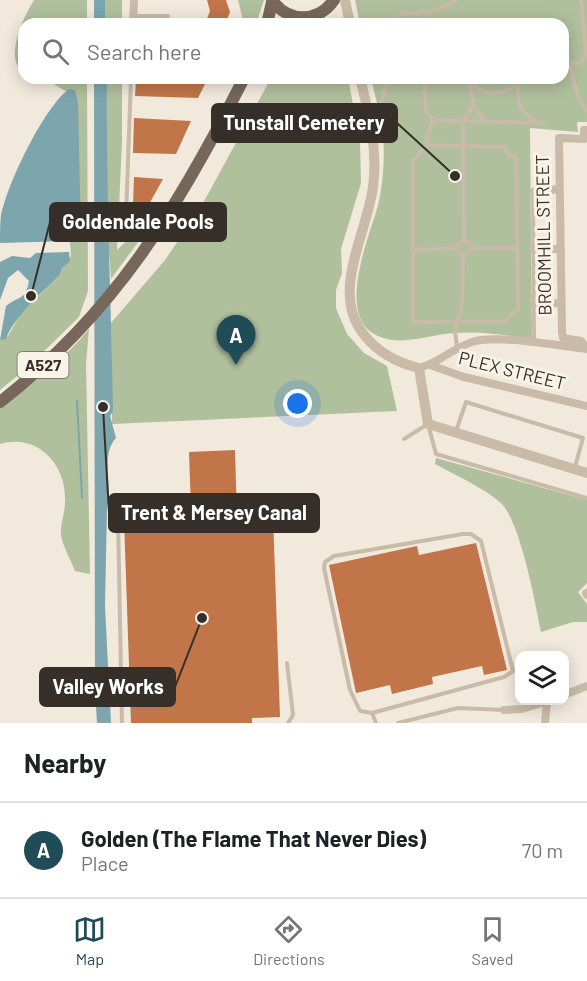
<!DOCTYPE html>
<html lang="en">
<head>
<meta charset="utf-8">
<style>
	:root { --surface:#fff; --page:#f6f6f6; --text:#202124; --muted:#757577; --line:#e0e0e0; --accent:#1f4c56 }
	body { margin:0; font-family:Barlow,sans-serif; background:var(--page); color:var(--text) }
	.controls { position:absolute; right:18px; bottom:18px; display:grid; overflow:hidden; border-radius:12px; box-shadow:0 3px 15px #0003 }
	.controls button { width:54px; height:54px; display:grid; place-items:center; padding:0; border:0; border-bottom:2px solid var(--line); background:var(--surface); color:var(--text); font:30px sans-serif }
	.you { position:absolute; left:298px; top:404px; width:21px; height:21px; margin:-15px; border:4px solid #fff; border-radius:50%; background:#1a73e8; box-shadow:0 0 0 9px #1a73e833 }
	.badge { display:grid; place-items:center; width:39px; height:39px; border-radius:50%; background:var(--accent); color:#fff; font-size:20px; font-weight:700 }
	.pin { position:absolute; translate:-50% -50px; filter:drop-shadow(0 2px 3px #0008) }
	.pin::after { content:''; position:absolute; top:32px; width:21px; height:18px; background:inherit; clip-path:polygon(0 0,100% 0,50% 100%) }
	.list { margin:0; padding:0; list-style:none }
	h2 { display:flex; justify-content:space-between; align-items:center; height:78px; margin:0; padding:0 24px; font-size:26px }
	h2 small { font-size:20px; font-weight:400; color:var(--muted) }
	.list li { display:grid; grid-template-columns:39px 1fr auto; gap:18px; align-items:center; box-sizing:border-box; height:96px; padding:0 24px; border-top:2px solid var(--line) }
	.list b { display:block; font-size:22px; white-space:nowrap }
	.list p { margin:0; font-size:20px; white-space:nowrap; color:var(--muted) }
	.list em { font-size:20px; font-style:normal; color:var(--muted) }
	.icon { flex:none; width:33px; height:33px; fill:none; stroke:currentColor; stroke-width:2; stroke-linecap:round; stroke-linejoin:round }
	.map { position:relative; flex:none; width:587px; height:723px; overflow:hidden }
	.search { position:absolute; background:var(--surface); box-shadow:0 3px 15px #0003; left:18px; right:18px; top:18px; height:66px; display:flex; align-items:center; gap:15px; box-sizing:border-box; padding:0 21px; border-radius:18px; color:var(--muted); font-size:22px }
	.sheet { height:174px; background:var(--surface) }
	nav { display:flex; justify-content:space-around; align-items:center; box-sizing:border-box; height:84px; border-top:2px solid var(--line); background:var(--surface); font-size:16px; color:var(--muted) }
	nav a { display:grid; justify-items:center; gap:3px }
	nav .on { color:var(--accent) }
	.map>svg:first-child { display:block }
</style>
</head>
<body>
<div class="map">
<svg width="587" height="723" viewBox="0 0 587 723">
	<rect width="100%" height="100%" fill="#f1e9dc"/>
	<!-- green -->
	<g fill="#b0bf9c">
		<path d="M34,0H87V24H24V74C22,71 17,66 16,62C11,43 25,15 34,0Z"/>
		<rect x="105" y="0" width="17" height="24"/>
		<path d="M238,0H264L256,24H244Z"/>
		<path d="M355,0H587V122H577L578,132L530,128L532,339C506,335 481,331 455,333C429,334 403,347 378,336C334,318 370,235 378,205C383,185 385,157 383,136C382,117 375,97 371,78H563V24H360Z"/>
		<path d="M27,78H87L88,291L79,317L27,368L0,390V340L8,336L21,313L60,275L62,268L71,256L70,241L77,239L79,167L75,90L65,91L52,83H34Z"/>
		<path d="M107,78H122V142L117,250L142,226L147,230L111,279L106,210Z"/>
		<path d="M271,78H348L360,141L361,183L341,249L342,273L336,290V308L347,334L364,353L387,366L397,411L112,424L111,323L165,260L201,207Z"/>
		<path d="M89,329L86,364L90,574L75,571C71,560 63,547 61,535C60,525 65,513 65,502C67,465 38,433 0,444V408C31,384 64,360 89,329Z"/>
		<path d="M436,458L587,500V583L578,592L587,604V622H573L541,632C535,602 521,525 502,504C489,491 452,473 435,464Z"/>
	</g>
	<!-- water -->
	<g fill="#7ca5ad">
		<rect x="94" y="0" width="11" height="24"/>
		<path d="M94,78H107C106,189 111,300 113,411L110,416L116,438C100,455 113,486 107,507L105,607L111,723H97L95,690Z"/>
		<path d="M69,89L75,90L78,103L81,236L70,241L0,243C0,234 0,224 1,215C7,184 44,107 69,89Z"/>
		<path d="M69,252L70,261L62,268L60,275C44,290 13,318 6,339L0,340L6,306C19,295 25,302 29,281L18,270L8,278L0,300V262L12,256L30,258L36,253Z"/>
	</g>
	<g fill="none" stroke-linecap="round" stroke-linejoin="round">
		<!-- stream -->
		<path stroke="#7ca5ad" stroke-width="2" d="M77,401L82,498"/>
	</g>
	<!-- building -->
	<g fill="#c17549">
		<path d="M207,0H226L230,12L225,24H205L210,11Z"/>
		<path d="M136,79L206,82L198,98L135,96Z"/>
		<path d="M134,118L191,121L176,154L133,153Z"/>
		<path d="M134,177L163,179L148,206H133Z"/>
		<path d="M235,450L237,516L273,515L280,717L252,718V723H131L124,520L145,519V511L191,509L189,452Z"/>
		<path d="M476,543L507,670L484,675L482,666L432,677L433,684L392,694L390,685L356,693L329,565L417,546L419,555Z"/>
	</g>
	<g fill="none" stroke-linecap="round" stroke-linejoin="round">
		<!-- service -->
		<g stroke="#c9bba8" stroke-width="4">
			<path d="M134,16H168"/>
			<path d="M398,24V18L403,13C423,14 439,11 456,0"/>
			<path d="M426,24L427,13"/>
			<path d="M563,63H580L586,54L581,0"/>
			<path d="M569,63L579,99L587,111"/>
			<path d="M424,78L426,111L433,120L545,123"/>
			<path d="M466,78C480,97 508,98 522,78"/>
			<path d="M519,82C515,101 520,114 538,122"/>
			<path d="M474,106L485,121"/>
			<path d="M461,121C475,111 476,99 469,84"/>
			<path d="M463,121L464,240"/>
			<path d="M374,129L388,78"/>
			<path d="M425,145L504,147L509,155L516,157L518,310L511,314L507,321L413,322V161L424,148L433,120"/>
			<path d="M533,193L534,338"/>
			<path d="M126,216L131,78"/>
			<path d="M471,248H515"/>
			<path d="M412,250L457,248"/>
			<path d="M457,347L455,331L462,305L463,255L457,251V245L464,240L472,246L470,252L463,255"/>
			<path d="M456,431L466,402L583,438L575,467"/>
			<path d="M404,439L428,424L436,454L587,498"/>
			<path d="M463,534H471L481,541L513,671L504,677L372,713L360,711L350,690L324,568L325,562L334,556Z"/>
			<path d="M287,663L293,715L288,723"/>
			<path d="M372,713L376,723"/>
			<path d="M122,723L118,518L121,509L160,503"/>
			<path d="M398,723L458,708L504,710"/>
		</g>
		<!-- minor -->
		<g stroke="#c9bba8" stroke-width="8">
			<path d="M133,24L134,0"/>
			<path d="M533,192L559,189"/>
			<path d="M533,249H561"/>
			<path d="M534,304L561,303"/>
			<path d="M587,349L581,341L563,338L562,333L559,138L584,139V130H587"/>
			<path d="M430,365L464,377L587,406"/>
			<path d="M419,368C439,363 453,348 472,342C497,334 559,346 587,349"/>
			<path d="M586,593L587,595"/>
			<path d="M564,695L587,686"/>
			<path d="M504,710L522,709L551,700"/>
			<path d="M545,723L547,702"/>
		</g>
		<!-- tertiary -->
		<g stroke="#c9bba8" stroke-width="10">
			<path d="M345,0L350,24"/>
			<path d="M312,17L328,24"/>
			<path d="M360,78C369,113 378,151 373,187C367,234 329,294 365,336C379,353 398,363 419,368L428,424L587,473"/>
		</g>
		<!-- primary -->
		<g stroke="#77675a" stroke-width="12">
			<path d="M272,0C288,23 318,23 334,0"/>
			<path d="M267,24L272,2"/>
			<path d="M0,402C116,312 179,206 244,78"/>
		</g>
	</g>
	<g text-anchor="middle" stroke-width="6" stroke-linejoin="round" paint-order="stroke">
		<!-- shield labels -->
		<rect fill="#f9f3e8" stroke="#706962" stroke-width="1.5" x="17.5" y="352" width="51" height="26" rx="4.5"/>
		<g font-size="16" font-weight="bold" fill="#362e28">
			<text x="43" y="371">A527</text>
		</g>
		<!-- street labels -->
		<g font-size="18" fill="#362e28" stroke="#f9f3e8">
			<text transform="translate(544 235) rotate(-91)" y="6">BROOMHILL STREET</text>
			<text transform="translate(512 371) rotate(14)" y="6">PLEX STREET</text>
		</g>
	</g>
	<!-- callouts -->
	<path fill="none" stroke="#362e28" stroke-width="2" d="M455 176L397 123M31 296L50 222M103 407L109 513M202 618L175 687"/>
	<g fill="#362e28" stroke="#f9f3e8" stroke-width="2">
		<circle cx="455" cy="176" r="6"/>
		<circle cx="31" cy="296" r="6"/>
		<circle cx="103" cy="407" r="6"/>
		<circle cx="202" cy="618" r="6"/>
	</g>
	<g fill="#362e28" stroke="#362e28" stroke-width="2">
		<rect x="212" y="104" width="185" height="38" rx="6"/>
		<rect x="50" y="203" width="176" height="38" rx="6"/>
		<rect x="109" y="494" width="210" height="38" rx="6"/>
		<rect x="40" y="668" width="135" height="38" rx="6"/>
	</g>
	<g font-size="20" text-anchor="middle" font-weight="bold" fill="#fff">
		<text x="304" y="130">Tunstall Cemetery</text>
		<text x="138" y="229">Goldendale Pools</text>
		<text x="214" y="520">Trent &amp; Mersey Canal</text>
		<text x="108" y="694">Valley Works</text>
	</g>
</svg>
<div class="controls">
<button><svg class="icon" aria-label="layers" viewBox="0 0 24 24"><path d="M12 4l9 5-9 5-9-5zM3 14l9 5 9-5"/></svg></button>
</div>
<div class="you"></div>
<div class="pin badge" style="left:236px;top:365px">A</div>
<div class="search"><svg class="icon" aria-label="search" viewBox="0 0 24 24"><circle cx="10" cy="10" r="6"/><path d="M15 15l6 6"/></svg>Search here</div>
</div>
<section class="sheet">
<h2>Nearby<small></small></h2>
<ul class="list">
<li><span class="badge">A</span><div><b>Golden (The Flame That Never Dies)</b><p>Place</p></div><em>70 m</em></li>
</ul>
</section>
<nav>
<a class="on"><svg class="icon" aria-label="map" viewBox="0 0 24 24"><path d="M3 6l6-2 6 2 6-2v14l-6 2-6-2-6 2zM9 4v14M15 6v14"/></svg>Map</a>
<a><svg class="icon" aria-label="directions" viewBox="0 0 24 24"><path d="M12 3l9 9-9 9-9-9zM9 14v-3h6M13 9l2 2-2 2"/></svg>Directions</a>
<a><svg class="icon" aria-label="saved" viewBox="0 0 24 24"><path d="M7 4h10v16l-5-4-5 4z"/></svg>Saved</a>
</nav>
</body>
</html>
